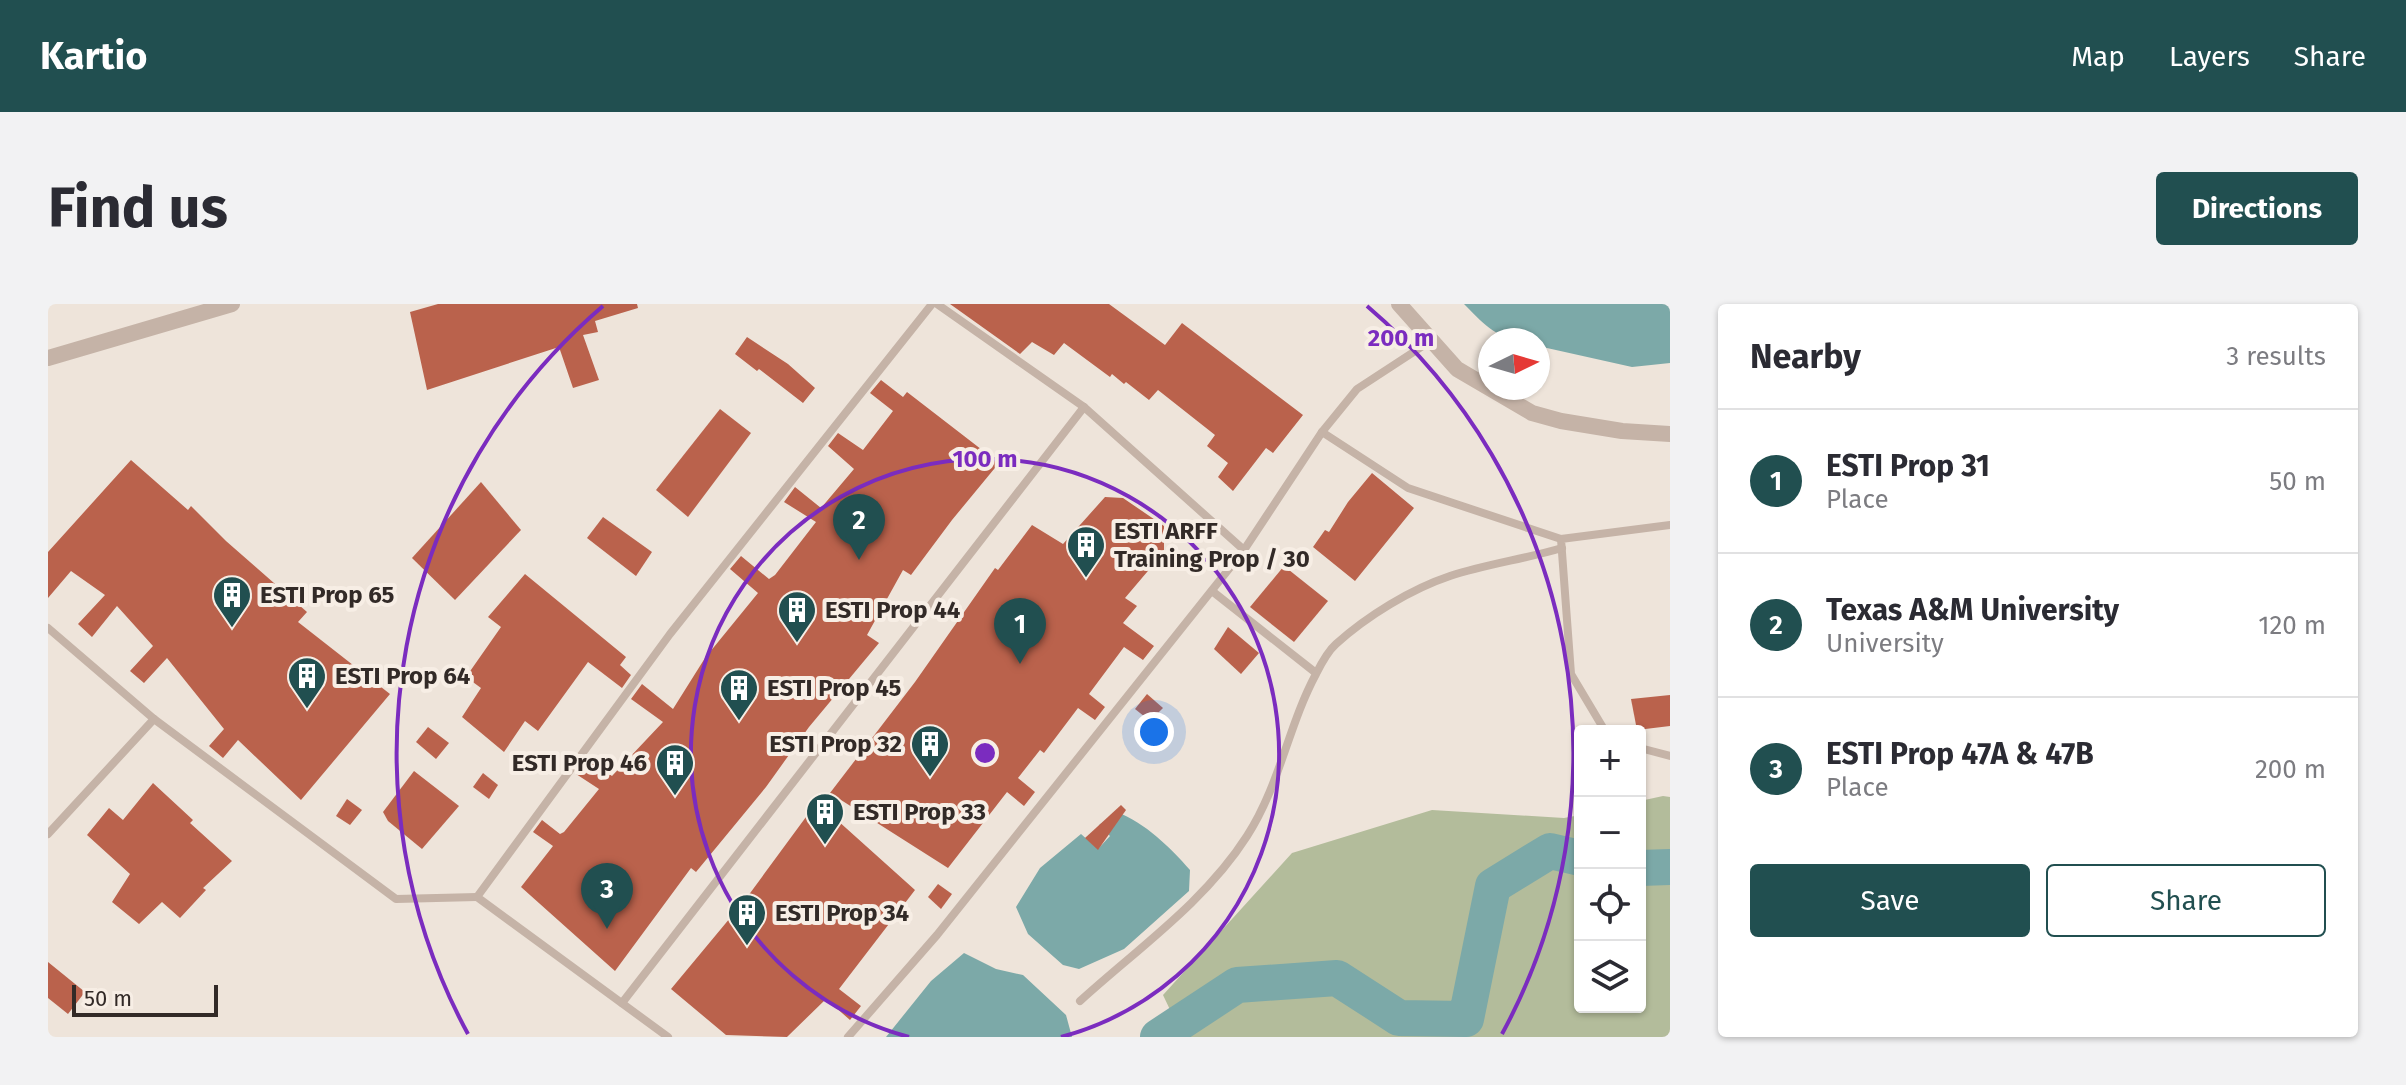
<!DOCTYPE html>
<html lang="en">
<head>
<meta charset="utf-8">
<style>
	:root { --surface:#fff; --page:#f2f2f3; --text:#2b2b33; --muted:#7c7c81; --line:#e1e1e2; --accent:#214f50 }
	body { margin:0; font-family:"Fira Sans",sans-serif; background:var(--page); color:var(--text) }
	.controls { position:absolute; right:24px; bottom:24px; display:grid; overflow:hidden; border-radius:8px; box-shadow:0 2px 6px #0004 }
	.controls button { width:72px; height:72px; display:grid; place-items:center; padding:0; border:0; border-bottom:2px solid var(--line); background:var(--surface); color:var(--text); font:40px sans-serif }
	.compass { position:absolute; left:1430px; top:24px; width:72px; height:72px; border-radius:50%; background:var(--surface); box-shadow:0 2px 6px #0004; rotate:85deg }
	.scale { position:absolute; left:24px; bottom:20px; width:146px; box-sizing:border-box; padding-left:8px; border:4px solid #322a27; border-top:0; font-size:22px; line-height:28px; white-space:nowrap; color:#322a27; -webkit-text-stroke:6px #f7eee5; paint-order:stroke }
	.you { position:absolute; left:1106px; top:428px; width:28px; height:28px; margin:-20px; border:6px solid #fff; border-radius:50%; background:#1a73e8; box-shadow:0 0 0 12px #1a73e833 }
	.badge { display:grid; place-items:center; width:52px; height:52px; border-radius:50%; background:var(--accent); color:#fff; font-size:26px; font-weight:700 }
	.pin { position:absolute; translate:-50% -66px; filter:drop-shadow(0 2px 4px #0008) }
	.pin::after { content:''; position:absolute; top:42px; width:28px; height:24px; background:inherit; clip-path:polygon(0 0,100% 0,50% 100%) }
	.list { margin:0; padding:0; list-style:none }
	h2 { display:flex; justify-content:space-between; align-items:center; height:104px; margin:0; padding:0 32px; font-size:34px }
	h2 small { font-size:26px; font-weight:400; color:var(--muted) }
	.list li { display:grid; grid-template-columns:52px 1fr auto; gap:24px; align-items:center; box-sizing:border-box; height:144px; padding:0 32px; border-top:2px solid var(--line) }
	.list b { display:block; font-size:30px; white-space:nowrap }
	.list p { margin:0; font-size:26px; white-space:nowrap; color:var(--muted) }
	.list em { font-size:26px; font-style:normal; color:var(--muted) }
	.actions { display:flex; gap:16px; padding:24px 32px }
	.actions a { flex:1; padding:18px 0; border:2px solid var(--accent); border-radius:8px; text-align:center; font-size:28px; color:var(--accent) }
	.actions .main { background:var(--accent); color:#fff }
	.icon { flex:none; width:44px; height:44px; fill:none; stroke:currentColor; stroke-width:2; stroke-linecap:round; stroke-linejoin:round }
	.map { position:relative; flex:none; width:1622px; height:733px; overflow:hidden; border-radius:8px }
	header { display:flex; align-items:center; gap:48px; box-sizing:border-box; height:112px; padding:0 40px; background:var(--accent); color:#fff }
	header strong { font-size:38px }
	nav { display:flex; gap:44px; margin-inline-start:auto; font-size:28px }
	.intro { display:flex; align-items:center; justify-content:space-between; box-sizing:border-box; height:192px; padding:0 48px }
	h1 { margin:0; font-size:56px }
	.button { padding:20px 36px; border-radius:8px; background:var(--accent); color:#fff; font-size:28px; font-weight:700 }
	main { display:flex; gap:48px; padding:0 48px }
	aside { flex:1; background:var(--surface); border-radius:8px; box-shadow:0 2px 6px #0004 }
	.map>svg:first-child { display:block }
</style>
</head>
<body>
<header>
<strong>Kartio</strong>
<nav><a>Map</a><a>Layers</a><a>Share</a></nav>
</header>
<div class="intro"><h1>Find us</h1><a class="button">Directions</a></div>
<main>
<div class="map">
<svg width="1622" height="733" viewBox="0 0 1622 733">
	<rect width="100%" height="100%" fill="#eee4da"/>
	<!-- green -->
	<path fill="#b3bc9b" d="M1615,492L1622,493V733H1135L1115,691L1244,549L1384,506L1516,514L1532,511V703H1592V497Z"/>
	<!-- water -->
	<g fill="#7ca9a8">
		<path d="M1416,0H1622V59L1584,63L1490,42V36C1449,36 1444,28 1416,0Z"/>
		<path d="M1069,508C1097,519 1122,543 1142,566L1141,587L1076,645L1031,665L1015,661L980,630L968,603L992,564L1033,530L1050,545L1062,532L1051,521Z"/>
		<path d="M916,649L948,665L975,671L1018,711L1024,733H838L883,677Z"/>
	</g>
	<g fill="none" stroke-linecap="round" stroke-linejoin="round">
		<!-- river -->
		<g stroke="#7ca9a8" stroke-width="36">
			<path d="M1592,564L1622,563"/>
			<path d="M1110,733L1189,681L1289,674L1351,714L1418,715L1445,582L1502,547L1532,554"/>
		</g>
	</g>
	<!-- building -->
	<g fill="#ba624c">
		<path d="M390,0H589L590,4L547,17L550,28L535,31L551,76L525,84L511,43L379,86L362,8Z"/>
		<path d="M902,0H1061L1117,41L1134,19L1255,111L1225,149L1218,144L1185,187L1170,173L1180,159L1159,142L1167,131L1110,86L1101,96L1078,78L1076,80L1064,70L1062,73L1016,39L1006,51L984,38L972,50Z"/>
		<path d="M699,33L740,60L767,84L755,99L711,65L709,67L687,50Z"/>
		<path d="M833,76L855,93L859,88L951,159L904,216L863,271L855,266L819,331L831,339L761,423L718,483L648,568L643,564L567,667L473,583L505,542L485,528L494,516L512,530L516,528L551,485L528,470L539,455L564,472L615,418L583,395L594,380L625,405L657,354L710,289L682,265L693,252L721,275L727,271L768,218L736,198L747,183L773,204L806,165L780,142L790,129L815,146L845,107L822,89Z"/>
		<path d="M672,105L703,129L640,213L608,186Z"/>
		<path d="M83,156L140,206L143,202L178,237L259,308L250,318L342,390L253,496L190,436L175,454L161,442L176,425L119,354L96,379L82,367L105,342L69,302L44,333L30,320L57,291L23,267L0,294V248Z"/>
		<path d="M1324,169L1366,204L1307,277L1265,243L1277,226L1281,228L1300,198Z"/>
		<path d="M433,178L473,226L407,296L364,254Z"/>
		<path d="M1057,193L1075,194L1116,222V248L1077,294L1089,302L1075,319L1106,342L1095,356L1076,343L1041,390L1057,403L1047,416L1030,404L996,449L992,446L970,474L987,488L976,502L959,488L900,564L782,489L867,378L947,264L950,266L984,221L1015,240Z"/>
		<path d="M555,213L604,248L588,272L539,234Z"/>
		<path d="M1236,262L1280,297L1246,338L1202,303Z"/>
		<path d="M477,270L578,353L572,361L583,371L574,384L540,358L490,427L477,417L456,448L414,413L433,384L418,373L453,323L440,313Z"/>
		<path d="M1180,323L1211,349L1193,370L1166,345Z"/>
		<path d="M1099,390L1115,404L1102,417L1087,405Z"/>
		<path d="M1622,391V422L1589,426L1583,395Z"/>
		<path d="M380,423L401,439L388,455L368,438Z"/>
		<path d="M366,467L411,502L374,545L340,517L335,508Z"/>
		<path d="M435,469L450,481L441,495L425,483Z"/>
		<path d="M105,479L145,516L142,519L184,557L155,584L158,586L132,614L114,598L91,620L64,598L82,570L39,531L61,504L75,516Z"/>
		<path d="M299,495L314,506L302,521L288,512Z"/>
		<path d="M769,498L867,586L791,685L813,702L802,716L778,695L739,733L678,731L623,685L697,596Z"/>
		<path d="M1073,501L1078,506L1050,546L1037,534Z"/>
		<path d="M890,580L904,590L893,605L880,593Z"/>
		<path d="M0,658L37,688L20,710L0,694Z"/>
	</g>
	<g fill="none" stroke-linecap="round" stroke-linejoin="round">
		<!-- lane -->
		<g stroke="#c5b3a7" stroke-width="8">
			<path d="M889,0L1036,103L1196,246"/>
			<path d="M1274,128L1360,184L1513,235"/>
			<path d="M1164,287L1268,369"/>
			<path d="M0,324L106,415L348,595L429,593"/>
			<path d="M1557,427L1523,370L1513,235L1622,221"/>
			<path d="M1592,444L1622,452"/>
			<path d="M0,530L106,415"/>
			<path d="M1032,697C1089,645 1157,598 1199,532C1232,481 1240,422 1268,370C1273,360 1280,347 1288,340C1319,312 1363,285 1402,272C1439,260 1477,255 1514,244"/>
			<path d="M574,699L1036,103"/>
			<path d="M620,733L429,593L622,330L884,0"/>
			<path d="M800,733L889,631L1196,246L1274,128L1309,85L1384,36"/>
		</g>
		<!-- street -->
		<g stroke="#c5b3a7" stroke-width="16">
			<path d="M1351,0L1409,65L1484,109L1513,117L1574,127L1622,130"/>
			<path d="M0,54L184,0"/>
		</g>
	</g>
	<!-- distance rings -->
	<g fill="none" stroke="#7b2cbf" stroke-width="4">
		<path d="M861 733A294 294 0 1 1 1013 733"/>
		<path d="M420 730A588 588 0 0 1 555 2M1319 2A588 588 0 0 1 1454 730"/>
	</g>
	<!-- icons -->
	<defs>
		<symbol id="building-pin" viewBox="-11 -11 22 30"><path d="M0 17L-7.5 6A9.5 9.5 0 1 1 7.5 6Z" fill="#214f50" stroke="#f7eee5"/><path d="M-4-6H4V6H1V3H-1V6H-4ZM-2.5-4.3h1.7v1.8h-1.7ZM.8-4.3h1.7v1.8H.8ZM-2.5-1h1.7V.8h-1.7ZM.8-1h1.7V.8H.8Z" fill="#fff"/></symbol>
	</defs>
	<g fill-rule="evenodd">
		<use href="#building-pin" x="1016" y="219" width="44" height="60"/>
		<use href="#building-pin" x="162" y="269" width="44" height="60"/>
		<use href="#building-pin" x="727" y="284" width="44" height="60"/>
		<use href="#building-pin" x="237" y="350" width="44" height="60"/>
		<use href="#building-pin" x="669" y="362" width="44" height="60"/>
		<use href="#building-pin" x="860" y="418" width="44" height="60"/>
		<use href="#building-pin" x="605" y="437" width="44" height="60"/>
		<use href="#building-pin" x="755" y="486" width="44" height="60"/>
		<use href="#building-pin" x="677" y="587" width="44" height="60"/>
	</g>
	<g text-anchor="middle" stroke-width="8" stroke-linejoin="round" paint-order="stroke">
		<!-- poi labels -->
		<g font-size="24" font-weight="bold" fill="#322a27" stroke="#f7eee5" text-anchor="start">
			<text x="1066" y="235">ESTI ARFF<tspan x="1066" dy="28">Training Prop / 30</tspan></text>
			<text x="212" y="299">ESTI Prop 65</text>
			<text x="777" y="314">ESTI Prop 44</text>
			<text x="287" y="380">ESTI Prop 64</text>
			<text x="719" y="392">ESTI Prop 45</text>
			<text x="854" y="448" text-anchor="end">ESTI Prop 32</text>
			<text x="599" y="467" text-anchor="end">ESTI Prop 46</text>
			<text x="805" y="516">ESTI Prop 33</text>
			<text x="727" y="617">ESTI Prop 34</text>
		</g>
	</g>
	<circle cx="937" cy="449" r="12" fill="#7b2cbf" stroke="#f7eee5" stroke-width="4"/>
	<g font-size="24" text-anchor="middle" font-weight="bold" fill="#7b2cbf" stroke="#f7eee5" stroke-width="8" stroke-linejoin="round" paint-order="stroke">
		<text x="1353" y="42">200 m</text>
		<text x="937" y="163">100 m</text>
	</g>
</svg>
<div class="controls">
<button>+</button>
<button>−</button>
<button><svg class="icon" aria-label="locate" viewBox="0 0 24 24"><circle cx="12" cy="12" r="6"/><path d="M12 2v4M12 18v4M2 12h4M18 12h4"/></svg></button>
<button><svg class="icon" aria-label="layers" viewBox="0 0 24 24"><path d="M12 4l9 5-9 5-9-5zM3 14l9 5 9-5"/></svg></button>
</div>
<svg class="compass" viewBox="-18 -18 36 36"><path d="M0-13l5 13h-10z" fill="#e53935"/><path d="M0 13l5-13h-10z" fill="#7c7c81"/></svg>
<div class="scale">50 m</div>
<div class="you"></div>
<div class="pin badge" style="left:972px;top:360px">1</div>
<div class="pin badge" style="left:811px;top:256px">2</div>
<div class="pin badge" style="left:559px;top:625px">3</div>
</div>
<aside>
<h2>Nearby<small>3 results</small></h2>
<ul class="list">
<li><span class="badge">1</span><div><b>ESTI Prop 31</b><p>Place</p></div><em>50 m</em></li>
<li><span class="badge">2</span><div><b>Texas A&amp;M University</b><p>University</p></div><em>120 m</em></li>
<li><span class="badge">3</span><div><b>ESTI Prop 47A &amp; 47B</b><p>Place</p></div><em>200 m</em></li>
</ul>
<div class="actions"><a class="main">Save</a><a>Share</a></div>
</aside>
</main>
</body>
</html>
